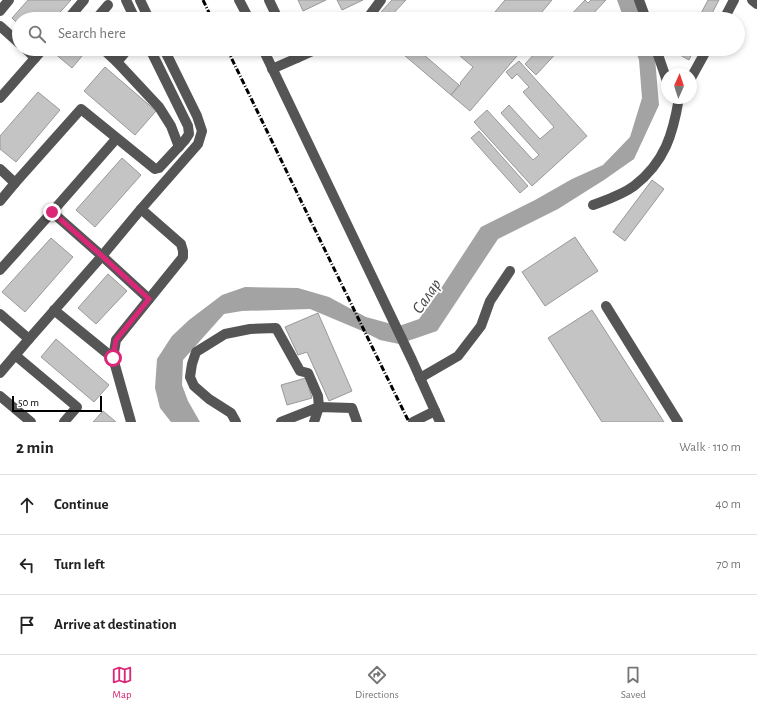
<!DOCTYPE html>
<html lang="en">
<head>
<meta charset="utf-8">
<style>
	:root { --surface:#fff; --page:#f6f6f6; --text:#222; --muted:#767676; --line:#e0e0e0; --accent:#db2777 }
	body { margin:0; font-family:"Alegreya Sans",sans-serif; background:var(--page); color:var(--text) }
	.compass { position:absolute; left:661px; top:68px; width:36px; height:36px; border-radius:50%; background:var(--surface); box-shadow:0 2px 6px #0003; rotate:3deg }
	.scale { position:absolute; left:12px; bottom:10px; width:90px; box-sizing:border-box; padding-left:4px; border:2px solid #000; border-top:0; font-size:11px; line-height:14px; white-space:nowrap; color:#000; -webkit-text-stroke:3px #fff; paint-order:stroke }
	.stop { position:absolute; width:12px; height:12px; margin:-9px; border:3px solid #db2777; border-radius:50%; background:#fff }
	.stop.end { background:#db2777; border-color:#fff; box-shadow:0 1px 4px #0008 }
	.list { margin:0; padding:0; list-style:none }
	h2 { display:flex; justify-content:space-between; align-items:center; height:52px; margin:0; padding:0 16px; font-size:17px }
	h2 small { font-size:13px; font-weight:400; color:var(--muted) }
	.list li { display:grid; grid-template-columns:26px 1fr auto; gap:12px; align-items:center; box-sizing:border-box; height:60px; padding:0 16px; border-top:1px solid var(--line) }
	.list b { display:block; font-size:15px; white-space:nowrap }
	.list em { font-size:13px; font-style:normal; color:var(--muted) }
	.icon { flex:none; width:22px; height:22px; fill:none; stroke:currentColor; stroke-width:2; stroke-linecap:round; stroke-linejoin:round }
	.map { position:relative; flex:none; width:757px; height:422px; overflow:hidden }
	.search { position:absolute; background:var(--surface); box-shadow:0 2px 6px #0003; left:12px; right:12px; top:12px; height:44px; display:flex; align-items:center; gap:10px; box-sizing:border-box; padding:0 14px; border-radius:22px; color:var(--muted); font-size:15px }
	.sheet { height:232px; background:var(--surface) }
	nav { display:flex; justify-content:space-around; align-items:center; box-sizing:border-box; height:56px; border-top:1px solid var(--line); background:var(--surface); font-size:11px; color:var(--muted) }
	nav a { display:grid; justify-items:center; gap:2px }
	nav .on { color:var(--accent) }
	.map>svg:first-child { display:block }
</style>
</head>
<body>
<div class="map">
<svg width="757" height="422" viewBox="0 0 757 422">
	<rect width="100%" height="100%" fill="#fff"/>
	<!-- water -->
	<g fill="#a3a3a3">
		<path d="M617,0H637L643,19H624Z"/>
		<path d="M635,49H652L655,58L659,105L634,159L604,180L558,209L498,239L437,331L399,344L380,340L360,330L310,309L242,311L224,314L183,360L182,385L188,401L200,422H171L160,408L155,388L157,359L172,336L189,320L222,295L245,287L298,288L329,297L366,317L399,326L419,319L438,293L481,227L535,200L572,179L603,165L630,137L642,98L639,60Z"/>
	</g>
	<!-- building -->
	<g fill="#c4c4c4" stroke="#999">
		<path d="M28,0H71L54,19H19V25L12,18Z"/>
		<path d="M298,0H326L303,11Z"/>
		<path d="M337,0H363L342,10Z"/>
		<path d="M392,0H406L388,19L381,12Z"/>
		<path d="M505,0H552L536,19H489Z"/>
		<path d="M585,0L588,3L591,0H606L588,19H567Z"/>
		<path d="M708,0H719L709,19H698Z"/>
		<path d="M56,49H87V50L72,68L53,52Z"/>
		<path d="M397,49H417L459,85L451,95Z"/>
		<path d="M463,49H510V50L517,56L470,111L451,95L461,84L460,83L473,67L459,55Z"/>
		<path d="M539,49H560L536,75L525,64Z"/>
		<path d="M683,49H694L689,60L680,55Z"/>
		<path d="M519,61L587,136L532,186L474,122L487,110L533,160L539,155L501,113L509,105L540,139L554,127L523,92L529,87L517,74L512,79L506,72Z"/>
		<path d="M105,67L156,111L135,135L84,91Z"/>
		<path d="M38,92L60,110L16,162L0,149V136Z"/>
		<path d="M479,131L528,186L520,193L471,138Z"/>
		<path d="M122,158L141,175L95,227L76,210Z"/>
		<path d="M652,180L664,189L625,241L613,232Z"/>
		<path d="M575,237L598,271L545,306L522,272Z"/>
		<path d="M51,238L73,257L25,312L2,292Z"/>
		<path d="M108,274L127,291L96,324L78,308Z"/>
		<path d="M592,310L664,422H602L548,338Z"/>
		<path d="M318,313L352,391L329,401L307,352L298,355L285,327Z"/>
		<path d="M56,339L109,385L94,402L41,357Z"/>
		<path d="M306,378L312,398L287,405L281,385Z"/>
		<path d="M103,411L116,422H93Z"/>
	</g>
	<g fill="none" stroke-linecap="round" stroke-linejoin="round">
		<!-- minor -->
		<g stroke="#555" stroke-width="10">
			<path d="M126,0L135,19"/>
			<path d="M140,0L149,19"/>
			<path d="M239,0L249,19"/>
			<path d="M269,0L278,19"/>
			<path d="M639,0L646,19"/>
			<path d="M752,0L757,4"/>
			<path d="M0,11L9,0"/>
			<path d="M68,19L84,0"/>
			<path d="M96,19L108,5"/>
			<path d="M367,19L381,0"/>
			<path d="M724,19L734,0"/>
			<path d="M0,26L19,43"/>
			<path d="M26,49L35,58"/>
			<path d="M103,49L117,62"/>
			<path d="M128,49L117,62L159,107L171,126L179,147"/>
			<path d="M263,49L412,360L440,422"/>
			<path d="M656,49L667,81"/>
			<path d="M297,58L317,49"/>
			<path d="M272,69L297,58L292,49"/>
			<path d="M691,78L707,49"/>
			<path d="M0,98L43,49"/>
			<path d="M116,139L52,212L102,256L149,299"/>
			<path d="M0,169L15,183L0,201"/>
			<path d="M15,183L81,109L155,169L159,168L185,140L189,134L188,126L150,49"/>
			<path d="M593,205C606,200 622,195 634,186C665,162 673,134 679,98"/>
			<path d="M0,270L52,212"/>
			<path d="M606,306L678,422"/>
			<path d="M54,310L113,358"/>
			<path d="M0,314L29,339"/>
			<path d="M15,355L77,407L64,422"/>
			<path d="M0,373L29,339L102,256L141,209L198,144L202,131L197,116L164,49"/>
			<path d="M420,378L458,356L481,326L490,301L510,271"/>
			<path d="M0,396L31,422"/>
			<path d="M131,422L113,358L116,340L183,257V251L181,244L141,209"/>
			<path d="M236,422L231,413L209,399L194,386L190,377L192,364L196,352L225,334L250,329L276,328L300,371L308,373L318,396L319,407L314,422"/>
			<path d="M281,422L319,407L352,408L357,422"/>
			<path d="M413,422L435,411"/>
		</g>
		<!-- rail -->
		<g stroke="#000" stroke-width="3" stroke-dasharray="6 2 1 2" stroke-linecap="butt">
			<path d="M203,0L212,19"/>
			<path d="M227,49L380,363L409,422"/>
		</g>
	</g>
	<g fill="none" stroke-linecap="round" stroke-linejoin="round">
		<!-- route -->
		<path stroke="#db2777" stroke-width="5" d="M52,212L102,256L149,299L116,340L113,358"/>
	</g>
	<g text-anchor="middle" stroke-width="3.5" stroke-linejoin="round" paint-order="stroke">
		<!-- water labels -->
		<g font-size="17" font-style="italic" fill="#444" stroke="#fff">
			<text transform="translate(426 296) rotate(-56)" y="6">Салар</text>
		</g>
	</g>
</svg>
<svg class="compass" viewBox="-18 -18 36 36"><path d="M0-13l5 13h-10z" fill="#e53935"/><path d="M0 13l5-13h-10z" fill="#767676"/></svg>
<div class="scale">50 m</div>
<div class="stop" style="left:113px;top:358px"></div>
<div class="stop end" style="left:52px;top:212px"></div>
<div class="search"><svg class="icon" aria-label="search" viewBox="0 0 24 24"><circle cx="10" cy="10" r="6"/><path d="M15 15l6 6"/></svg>Search here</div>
</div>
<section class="sheet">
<h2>2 min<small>Walk · 110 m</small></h2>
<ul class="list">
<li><svg class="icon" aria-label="ahead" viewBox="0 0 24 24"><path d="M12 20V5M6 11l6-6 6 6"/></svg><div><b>Continue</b></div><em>40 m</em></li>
<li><svg class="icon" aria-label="left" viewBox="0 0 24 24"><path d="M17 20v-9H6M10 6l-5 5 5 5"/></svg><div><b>Turn left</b></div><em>70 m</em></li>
<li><svg class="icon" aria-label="arrive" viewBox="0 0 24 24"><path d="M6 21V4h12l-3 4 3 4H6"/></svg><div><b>Arrive at destination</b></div></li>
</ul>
</section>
<nav>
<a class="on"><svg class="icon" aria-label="map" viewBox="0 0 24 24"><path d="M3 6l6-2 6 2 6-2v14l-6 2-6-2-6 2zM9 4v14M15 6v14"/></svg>Map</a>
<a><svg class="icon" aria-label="directions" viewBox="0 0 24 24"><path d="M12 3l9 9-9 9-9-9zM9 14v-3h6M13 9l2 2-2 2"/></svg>Directions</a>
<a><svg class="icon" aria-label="saved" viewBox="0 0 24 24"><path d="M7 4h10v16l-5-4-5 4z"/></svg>Saved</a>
</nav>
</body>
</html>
